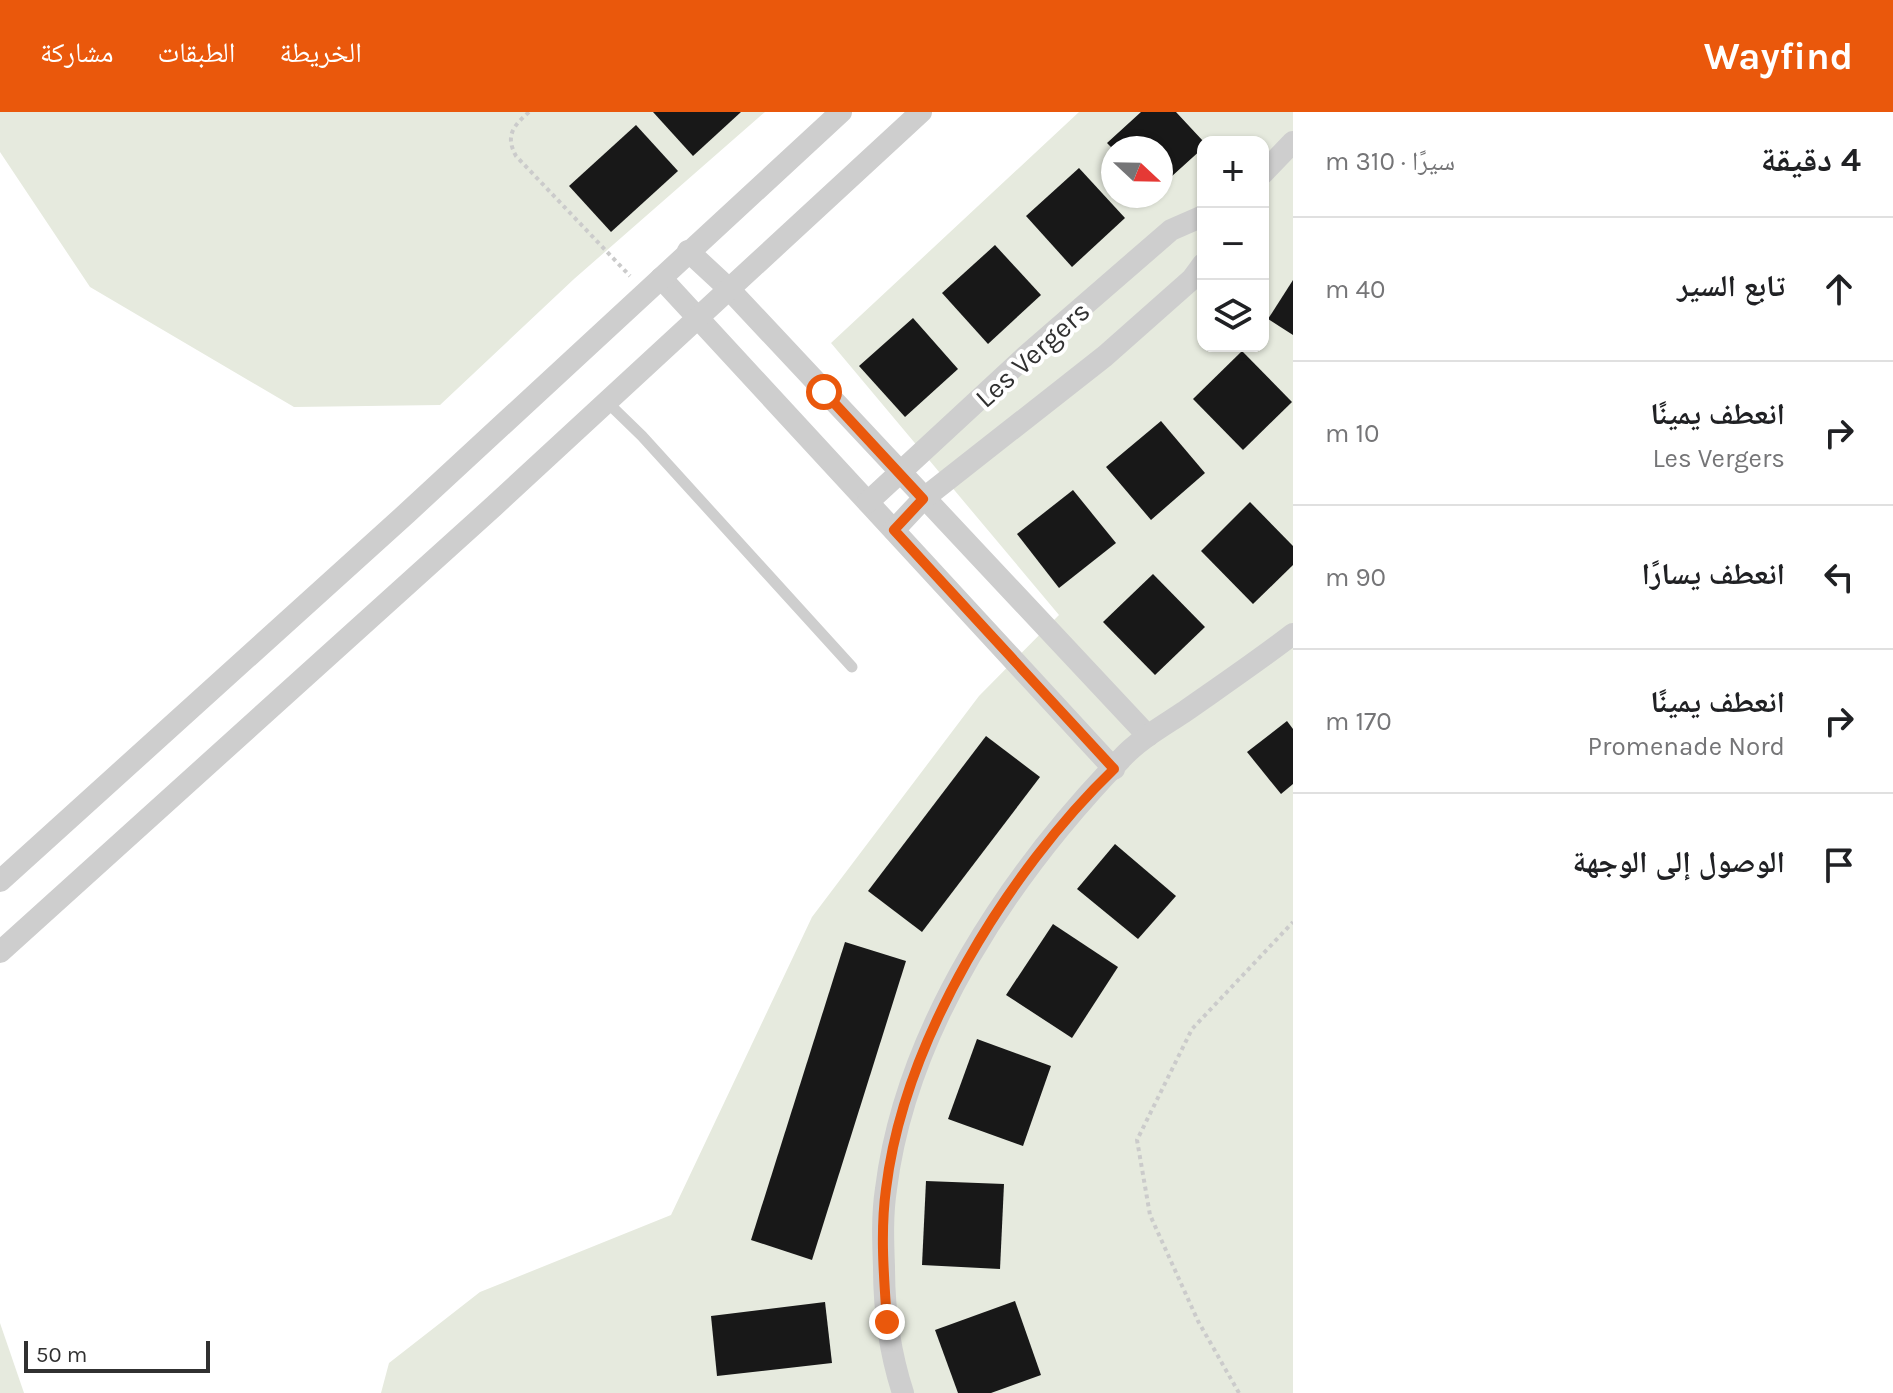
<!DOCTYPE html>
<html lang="ar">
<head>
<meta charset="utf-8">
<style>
	:root { --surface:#fff; --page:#f2f2f2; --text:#202124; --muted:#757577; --line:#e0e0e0; --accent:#ea580c }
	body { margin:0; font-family:Karla,"Noto Naskh Arabic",sans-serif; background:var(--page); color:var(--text); direction:rtl }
	.controls { position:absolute; right:24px; top:24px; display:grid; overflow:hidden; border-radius:16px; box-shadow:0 2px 6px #0004 }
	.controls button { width:72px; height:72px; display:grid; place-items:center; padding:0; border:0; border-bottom:2px solid var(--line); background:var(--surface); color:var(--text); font:40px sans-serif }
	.compass { position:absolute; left:1101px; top:24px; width:72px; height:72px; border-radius:50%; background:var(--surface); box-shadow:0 2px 6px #0004; rotate:112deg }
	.scale { position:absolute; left:24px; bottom:20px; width:186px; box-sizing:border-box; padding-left:8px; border:4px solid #313131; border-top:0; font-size:22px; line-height:28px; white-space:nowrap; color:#313131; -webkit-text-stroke:6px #fff; paint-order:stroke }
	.stop { position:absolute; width:24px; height:24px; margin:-18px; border:6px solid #ea580c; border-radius:50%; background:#fff }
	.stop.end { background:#ea580c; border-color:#fff; box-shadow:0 2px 8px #0008 }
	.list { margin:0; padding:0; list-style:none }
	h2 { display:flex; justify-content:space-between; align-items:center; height:104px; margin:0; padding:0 32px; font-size:34px }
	h2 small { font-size:26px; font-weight:400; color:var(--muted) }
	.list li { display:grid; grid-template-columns:52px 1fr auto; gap:24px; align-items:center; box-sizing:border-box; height:144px; padding:0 32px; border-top:2px solid var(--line) }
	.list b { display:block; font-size:30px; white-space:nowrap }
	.list p { margin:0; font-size:26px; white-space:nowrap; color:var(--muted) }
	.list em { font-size:26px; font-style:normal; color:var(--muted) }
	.icon { flex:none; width:44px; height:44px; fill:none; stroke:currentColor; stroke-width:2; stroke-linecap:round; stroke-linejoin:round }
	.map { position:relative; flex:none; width:1293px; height:1281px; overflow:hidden; direction:ltr }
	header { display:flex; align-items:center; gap:48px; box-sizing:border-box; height:112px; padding:0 40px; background:var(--accent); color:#fff }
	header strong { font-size:38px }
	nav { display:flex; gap:44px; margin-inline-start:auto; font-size:28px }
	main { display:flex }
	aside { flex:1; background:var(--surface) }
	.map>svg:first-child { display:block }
</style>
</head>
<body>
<header>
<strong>Wayfind</strong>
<nav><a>الخريطة</a><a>الطبقات</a><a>مشاركة</a></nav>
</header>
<main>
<aside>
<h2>4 دقيقة<small>سيرًا · 310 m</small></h2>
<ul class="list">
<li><svg class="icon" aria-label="ahead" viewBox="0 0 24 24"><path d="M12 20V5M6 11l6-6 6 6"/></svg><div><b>تابع السير</b></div><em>40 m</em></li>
<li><svg class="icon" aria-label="right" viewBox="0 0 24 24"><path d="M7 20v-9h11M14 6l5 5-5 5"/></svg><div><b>انعطف يمينًا</b><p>Les Vergers</p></div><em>10 m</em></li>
<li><svg class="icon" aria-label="left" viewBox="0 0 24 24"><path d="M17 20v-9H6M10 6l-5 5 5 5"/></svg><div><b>انعطف يسارًا</b></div><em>90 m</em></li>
<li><svg class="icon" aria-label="right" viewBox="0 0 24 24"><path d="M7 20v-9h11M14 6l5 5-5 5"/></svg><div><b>انعطف يمينًا</b><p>Promenade Nord</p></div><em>170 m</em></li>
<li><svg class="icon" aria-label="arrive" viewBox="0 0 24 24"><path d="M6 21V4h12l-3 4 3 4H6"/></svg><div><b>الوصول إلى الوجهة</b></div></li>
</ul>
</aside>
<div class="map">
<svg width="1293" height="1281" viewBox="0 0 1293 1281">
	<rect width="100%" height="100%" fill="#fff"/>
	<!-- green -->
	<g fill="#e6eade" fill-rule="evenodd">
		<path d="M0,0H765L574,167L440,293L294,295L90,175L0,40Z"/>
		<path d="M1079,0H1293V1281H381L389,1251L480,1180L671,1103L812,805L979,584L1059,503L831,231ZM1203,30H1263V234H1203ZM1113,36H1161V84H1113Z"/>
		<path d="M0,1211L24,1281H0Z"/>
	</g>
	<!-- building -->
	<g fill="#181818">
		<path d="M653,0H741L693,44Z"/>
		<path d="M1141,0H1176L1203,29V36L1161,74V36H1112L1107,31Z"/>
		<path d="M636,13L678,59L611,120L569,74Z"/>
		<path d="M1079,56L1125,106L1072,155L1026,104Z"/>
		<path d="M995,133L1041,183L988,232L942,181Z"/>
		<path d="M1293,168V223L1268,207Z"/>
		<path d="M913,206L958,257L905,305L859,254Z"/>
		<path d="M1242,239L1292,290L1243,338L1193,287Z"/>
		<path d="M1161,309L1205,361L1151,408L1106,355Z"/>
		<path d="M1073,378L1116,431L1059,476L1017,422Z"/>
		<path d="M1250,390L1293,434V453L1253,492L1201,439Z"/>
		<path d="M1153,462L1205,515L1155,563L1103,510Z"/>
		<path d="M1287,609L1293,617V672L1281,682L1247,640Z"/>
		<path d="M986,624L1040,665L922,820L868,779Z"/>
		<path d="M1115,732L1176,784L1138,827L1077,777Z"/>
		<path d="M1053,812L1118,855L1072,926L1006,883Z"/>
		<path d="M845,830L906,849L812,1148L751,1128Z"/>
		<path d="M977,927L1051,954L1023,1034L948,1007Z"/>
		<path d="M926,1069L1004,1072L1000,1157L922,1153Z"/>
		<path d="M1015,1189L1041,1263L991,1281H958L935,1218Z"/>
		<path d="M825,1190L832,1251L717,1264L711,1204Z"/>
	</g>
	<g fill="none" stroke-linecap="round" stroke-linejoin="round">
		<!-- path -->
		<g stroke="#cbcbcb" stroke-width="4" stroke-dasharray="4 4" stroke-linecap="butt">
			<path d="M529,0C513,14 505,24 516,44L630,164"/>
			<path d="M1239,1281L1198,1209L1150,1103L1137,1028L1192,917L1293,810"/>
		</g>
		<!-- service -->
		<path stroke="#cecece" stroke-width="11" d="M607,290L642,324L852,555"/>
		<!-- minor -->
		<g stroke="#cecece" stroke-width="22">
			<path d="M1263,61L1293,30"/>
			<path d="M688,139L729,177L1148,624"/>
			<path d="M661,166L1114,657"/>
			<path d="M868,390L1028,242L1171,118L1203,104"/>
			<path d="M894,418L923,387L1105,244L1192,167L1203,152"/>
			<path d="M0,769L407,401L841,0"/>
			<path d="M0,840L494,394L921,0"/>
			<path d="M903,1281C890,1241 884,1198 884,1155C883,1129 882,1103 886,1077C906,916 1011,761 1121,647C1138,628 1163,614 1184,600C1221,574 1258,549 1293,522"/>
		</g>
	</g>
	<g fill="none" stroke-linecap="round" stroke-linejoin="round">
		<!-- route -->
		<path stroke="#ea580c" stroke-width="10" d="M824,280L923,387L894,418L1114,657C1008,759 904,928 886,1077C880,1121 884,1166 887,1210"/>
	</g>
	<g text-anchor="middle" stroke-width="8" stroke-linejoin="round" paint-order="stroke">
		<!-- street labels -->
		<g font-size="28" fill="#313131" stroke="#fff">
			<text transform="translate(1032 242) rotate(-42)" y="10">Les Vergers</text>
		</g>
	</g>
</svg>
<div class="controls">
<button>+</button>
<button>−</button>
<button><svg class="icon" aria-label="layers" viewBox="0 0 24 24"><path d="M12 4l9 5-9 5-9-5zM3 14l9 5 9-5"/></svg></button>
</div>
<svg class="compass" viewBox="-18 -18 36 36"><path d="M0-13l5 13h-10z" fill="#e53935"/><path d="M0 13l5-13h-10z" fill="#757577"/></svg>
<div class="scale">50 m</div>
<div class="stop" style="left:824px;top:280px"></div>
<div class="stop end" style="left:887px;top:1210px"></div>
</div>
</main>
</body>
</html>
